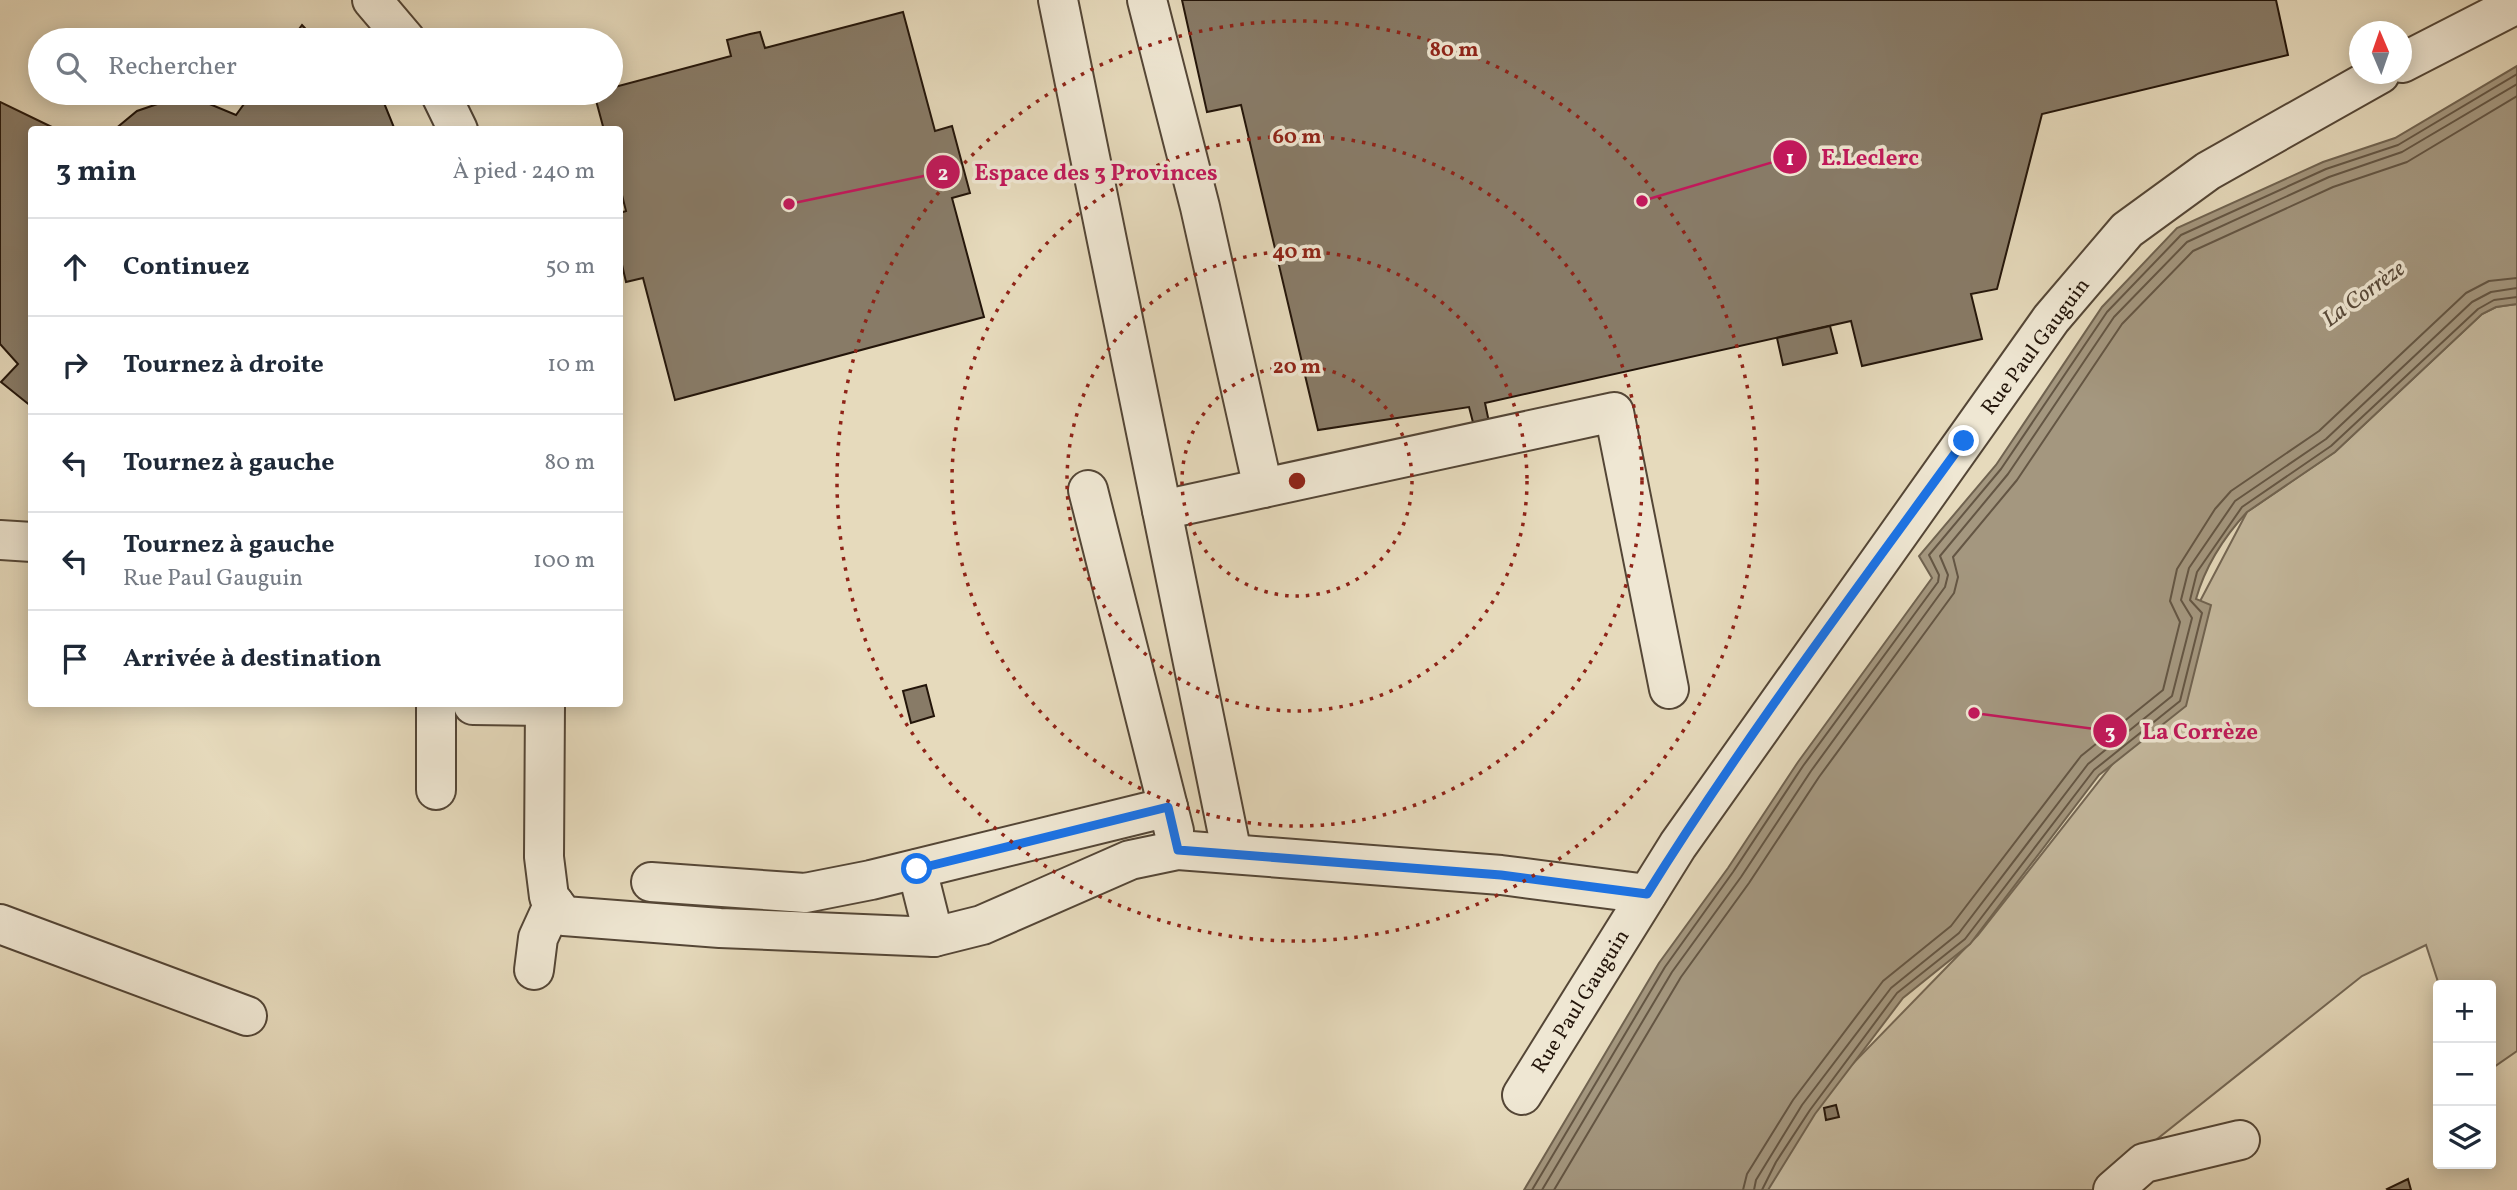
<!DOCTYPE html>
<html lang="fr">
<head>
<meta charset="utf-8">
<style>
	:root { --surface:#fff; --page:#f2f2f3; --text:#1f2937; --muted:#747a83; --line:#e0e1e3 }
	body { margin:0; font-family:Vollkorn,serif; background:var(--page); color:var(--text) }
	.controls { position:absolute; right:21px; bottom:21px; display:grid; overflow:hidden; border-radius:7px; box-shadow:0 4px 18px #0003 }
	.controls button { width:63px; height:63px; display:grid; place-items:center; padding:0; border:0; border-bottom:2px solid var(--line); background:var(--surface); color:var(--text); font:35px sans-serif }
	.compass { position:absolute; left:2349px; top:21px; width:63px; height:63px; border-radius:50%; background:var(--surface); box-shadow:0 4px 18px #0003; rotate:358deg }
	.stop { position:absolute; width:21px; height:21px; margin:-16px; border:5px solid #1a73e8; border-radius:50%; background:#fff }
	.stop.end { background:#1a73e8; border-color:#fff; box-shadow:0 2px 7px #0008 }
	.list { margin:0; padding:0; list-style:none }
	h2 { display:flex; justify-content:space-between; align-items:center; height:91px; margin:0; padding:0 28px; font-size:30px }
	h2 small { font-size:23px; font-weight:400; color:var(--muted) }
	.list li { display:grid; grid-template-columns:46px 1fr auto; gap:21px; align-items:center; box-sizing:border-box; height:98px; padding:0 28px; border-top:2px solid var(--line) }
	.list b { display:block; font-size:26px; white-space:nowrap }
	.list p { margin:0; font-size:23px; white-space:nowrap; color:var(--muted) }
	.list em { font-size:23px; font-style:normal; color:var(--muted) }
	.icon { flex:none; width:38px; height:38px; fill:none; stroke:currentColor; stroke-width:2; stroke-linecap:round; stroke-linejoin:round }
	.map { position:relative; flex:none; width:2517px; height:1190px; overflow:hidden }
	.search { position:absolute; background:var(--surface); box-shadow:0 4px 18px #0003; left:28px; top:28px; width:595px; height:77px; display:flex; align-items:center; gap:18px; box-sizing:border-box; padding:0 24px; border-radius:38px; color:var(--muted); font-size:26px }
	.panel { position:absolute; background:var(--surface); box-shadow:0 4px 18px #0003; left:28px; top:126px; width:595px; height:581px; border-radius:7px }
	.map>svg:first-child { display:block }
</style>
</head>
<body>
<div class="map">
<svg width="2517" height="1190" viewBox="0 0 2517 1190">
	<rect width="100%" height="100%" fill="#e6dabc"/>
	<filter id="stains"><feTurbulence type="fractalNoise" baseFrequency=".00286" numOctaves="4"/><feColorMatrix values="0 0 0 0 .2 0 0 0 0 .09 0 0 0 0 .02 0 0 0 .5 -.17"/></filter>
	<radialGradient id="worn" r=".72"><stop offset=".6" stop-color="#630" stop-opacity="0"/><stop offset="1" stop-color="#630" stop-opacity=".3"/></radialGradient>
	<!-- green -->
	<path fill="#c5b99e" stroke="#746754" stroke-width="2" d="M2517,304V1051L2491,1069V985H2439L2426,945L2362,976L2093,1190H1730L1978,935L2118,757L2247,512L2335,452L2482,314L2496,307Z"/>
	<!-- water -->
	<path fill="#a4977f" stroke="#706350" stroke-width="2" d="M2517,66V304L2496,307L2482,314L2335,452L2247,512C2224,537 2205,567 2196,599L2211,605L2186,706L2099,775L1970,944L1903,998L1815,1114L1768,1190H1524L1659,963L1728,868L1798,762L1932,578L1919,556L1996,465L2102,307L2177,228L2323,162L2395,138Z"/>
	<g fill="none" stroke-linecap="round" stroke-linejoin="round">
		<!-- shore -->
		<g stroke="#645644" stroke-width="2">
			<path d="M1532,1190L1665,967L1733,872L1803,766L1938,582L1939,575L1929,555L2001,469L2107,312L2181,235L2326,169L2398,145L2517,74"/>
			<path d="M1542,1190L1672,972L1741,877L1811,771L1945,587L1948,575L1940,556L2008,474L2114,317L2187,242L2329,177L2402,152L2517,84"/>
			<path d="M1554,1190L1681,977L1749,883L1819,777L1954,593L1958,577L1953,557L2017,480L2122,324L2193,251L2333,187L2407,162L2517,96"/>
			<path d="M1743,1190L1747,1174L1793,1100L1883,981L1951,926L2081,756L2163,690L2180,622L2170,601L2177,569L2215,509L2231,491L2319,431L2466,293L2489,281L2517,278"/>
			<path d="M1754,1190L1756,1180L1802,1105L1891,988L1959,933L2088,764L2172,696L2192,618L2181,600L2189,568L2235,501L2326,439L2472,302L2491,292L2517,288"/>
			<path d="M1762,1190L1776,1162L1810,1110L1897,993L1965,939L2094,770L2180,701L2202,613L2190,600L2197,572L2242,507L2331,446L2478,309L2494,300L2517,297"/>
		</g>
	</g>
	<!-- building -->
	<g fill="#887b67" stroke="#23150a" stroke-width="2">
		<path d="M1182,0H2276L2288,55L2042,114L1997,289L1971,294L1982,339L1862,366L1851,321L1485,403L1490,427L1475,430L1469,407L1318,430L1241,105L1207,112Z"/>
		<path d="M903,12L935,131L952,126L970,193L952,198L984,317L675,400L643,278L626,282L620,256V213L626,211L620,187V130H604L594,93H611V88L731,56L727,40L750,34L760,32L765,48Z"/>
		<path d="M302,25L316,40H291Z"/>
		<path d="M252,93H380L395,130H114L137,111L172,99L200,100L236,115Z"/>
		<path d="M0,102L58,130H32V407L1,382L18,364L0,344Z"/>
		<path d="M1830,326L1837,353L1783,365L1777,338Z"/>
		<path d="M926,685L934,716L911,723L903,691Z"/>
		<path d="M1836,1105L1839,1117L1826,1120L1824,1108Z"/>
		<path d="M2408,1179L2411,1190H2388L2387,1189Z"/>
	</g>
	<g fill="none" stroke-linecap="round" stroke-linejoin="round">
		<defs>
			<g id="minor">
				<path d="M372,0L406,40"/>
				<path d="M1058,0L1232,854"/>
				<path d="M1147,0L1200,207L1263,488"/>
				<path d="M2402,63L2517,4"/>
				<path d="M440,93L458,130"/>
				<path d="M1088,490L1174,831"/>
				<path d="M1162,510L1614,412L1669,689"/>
				<path d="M0,540L32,542"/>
				<path d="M545,704L544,857L549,897L564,916L720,928L934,937L982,925L1130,860L1178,850L1501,875L1647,894"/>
				<path d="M473,705L545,706"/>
				<path d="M436,790V707"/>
				<path d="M917,869L934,937"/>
				<path d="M651,882L805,893L871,880L1168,807"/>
				<path d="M0,924L247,1016"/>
				<path d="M534,970L538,938L554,903"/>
				<path d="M1522,1095L1678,845L2051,319L2127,230L2208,171L2380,74"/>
				<path d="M2113,1190L2144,1163L2240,1140"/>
			</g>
		</defs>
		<!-- minor casing -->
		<use href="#minor" stroke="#544636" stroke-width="42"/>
		<!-- minor -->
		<use href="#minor" stroke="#efe7d3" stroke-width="38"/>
	</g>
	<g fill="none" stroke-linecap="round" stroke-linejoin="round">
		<!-- route -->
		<path stroke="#1a73e8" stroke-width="9" d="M917,869L1168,807L1178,850L1501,875L1647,894C1744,738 1856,590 1964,441"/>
	</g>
	<!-- distance rings -->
	<g fill="none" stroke="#8f2418" stroke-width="3.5" stroke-dasharray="3.5 7">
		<circle cx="1297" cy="481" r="115"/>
		<circle cx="1297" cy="481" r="230"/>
		<circle cx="1297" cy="481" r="345"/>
		<circle cx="1297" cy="481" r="460"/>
	</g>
	<g text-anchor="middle" stroke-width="7" stroke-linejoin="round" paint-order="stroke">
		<!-- street labels -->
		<g font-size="21" fill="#23150a" stroke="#efe7d3">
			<text transform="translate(2035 346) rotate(-53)" y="7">Rue Paul Gauguin</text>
			<text transform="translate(1580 1001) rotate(-58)" y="7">Rue Paul Gauguin</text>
		</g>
		<!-- water labels -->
		<g font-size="23" font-style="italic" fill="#574939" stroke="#efe7d3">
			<text transform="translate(2363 293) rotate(-36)" y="8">La Corrèze</text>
		</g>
	</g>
	<circle cx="1297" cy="481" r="10" fill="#8f2418" stroke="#efe7d3" stroke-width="3.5"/>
	<g font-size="21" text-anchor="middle" font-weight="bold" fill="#8f2418" stroke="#efe7d3" stroke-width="7" stroke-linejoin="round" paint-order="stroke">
		<text x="1454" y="56">80 m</text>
		<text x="1297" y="143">60 m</text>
		<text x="1297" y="258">40 m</text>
		<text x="1297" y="373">20 m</text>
	</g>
	<!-- callouts -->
	<path fill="none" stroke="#c2185b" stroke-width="2.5" d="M1642 201L1790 157M789 204L943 172M1974 713L2110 731"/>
	<g fill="#c2185b" stroke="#efe7d3" stroke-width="2.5">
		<circle cx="1642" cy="201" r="7"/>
		<circle cx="789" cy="204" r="7"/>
		<circle cx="1974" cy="713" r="7"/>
		<circle cx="1790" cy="157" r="18"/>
		<circle cx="943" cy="172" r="18"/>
		<circle cx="2110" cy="731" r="18"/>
	</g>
	<g font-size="21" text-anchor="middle" font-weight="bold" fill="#fff">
		<text x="1790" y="165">1</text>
		<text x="943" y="180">2</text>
		<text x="2110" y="739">3</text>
	</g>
	<g font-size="23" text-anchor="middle" font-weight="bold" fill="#c2185b" stroke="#efe7d3" stroke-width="7" stroke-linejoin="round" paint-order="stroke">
		<text x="1870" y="165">E.Leclerc</text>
		<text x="1096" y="180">Espace des 3 Provinces</text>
		<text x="2200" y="739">La Corrèze</text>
	</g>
	<rect width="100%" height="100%" filter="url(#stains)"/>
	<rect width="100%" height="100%" fill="url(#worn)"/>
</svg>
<div class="controls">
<button>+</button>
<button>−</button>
<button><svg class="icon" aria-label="layers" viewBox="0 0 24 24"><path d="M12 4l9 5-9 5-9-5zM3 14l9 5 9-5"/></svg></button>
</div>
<svg class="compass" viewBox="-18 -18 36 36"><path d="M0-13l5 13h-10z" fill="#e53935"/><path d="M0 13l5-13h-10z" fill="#747a83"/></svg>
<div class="stop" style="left:917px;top:869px"></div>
<div class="stop end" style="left:1964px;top:441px"></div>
<div class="search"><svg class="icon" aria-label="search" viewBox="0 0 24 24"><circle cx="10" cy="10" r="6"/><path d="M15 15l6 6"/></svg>Rechercher</div>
<section class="panel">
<h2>3 min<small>À pied · 240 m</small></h2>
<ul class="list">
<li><svg class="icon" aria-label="ahead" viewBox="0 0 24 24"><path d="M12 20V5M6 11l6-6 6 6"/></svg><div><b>Continuez</b></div><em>50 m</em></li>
<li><svg class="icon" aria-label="right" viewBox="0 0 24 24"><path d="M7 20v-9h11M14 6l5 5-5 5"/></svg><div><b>Tournez à droite</b></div><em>10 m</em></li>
<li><svg class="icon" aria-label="left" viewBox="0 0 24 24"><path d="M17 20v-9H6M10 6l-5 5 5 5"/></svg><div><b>Tournez à gauche</b></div><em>80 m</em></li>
<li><svg class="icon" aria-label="left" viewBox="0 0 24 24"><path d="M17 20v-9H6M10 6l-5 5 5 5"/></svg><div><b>Tournez à gauche</b><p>Rue Paul Gauguin</p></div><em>100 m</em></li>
<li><svg class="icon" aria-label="arrive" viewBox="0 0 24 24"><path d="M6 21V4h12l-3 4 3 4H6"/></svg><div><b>Arrivée à destination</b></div></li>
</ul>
</section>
</div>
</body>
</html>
